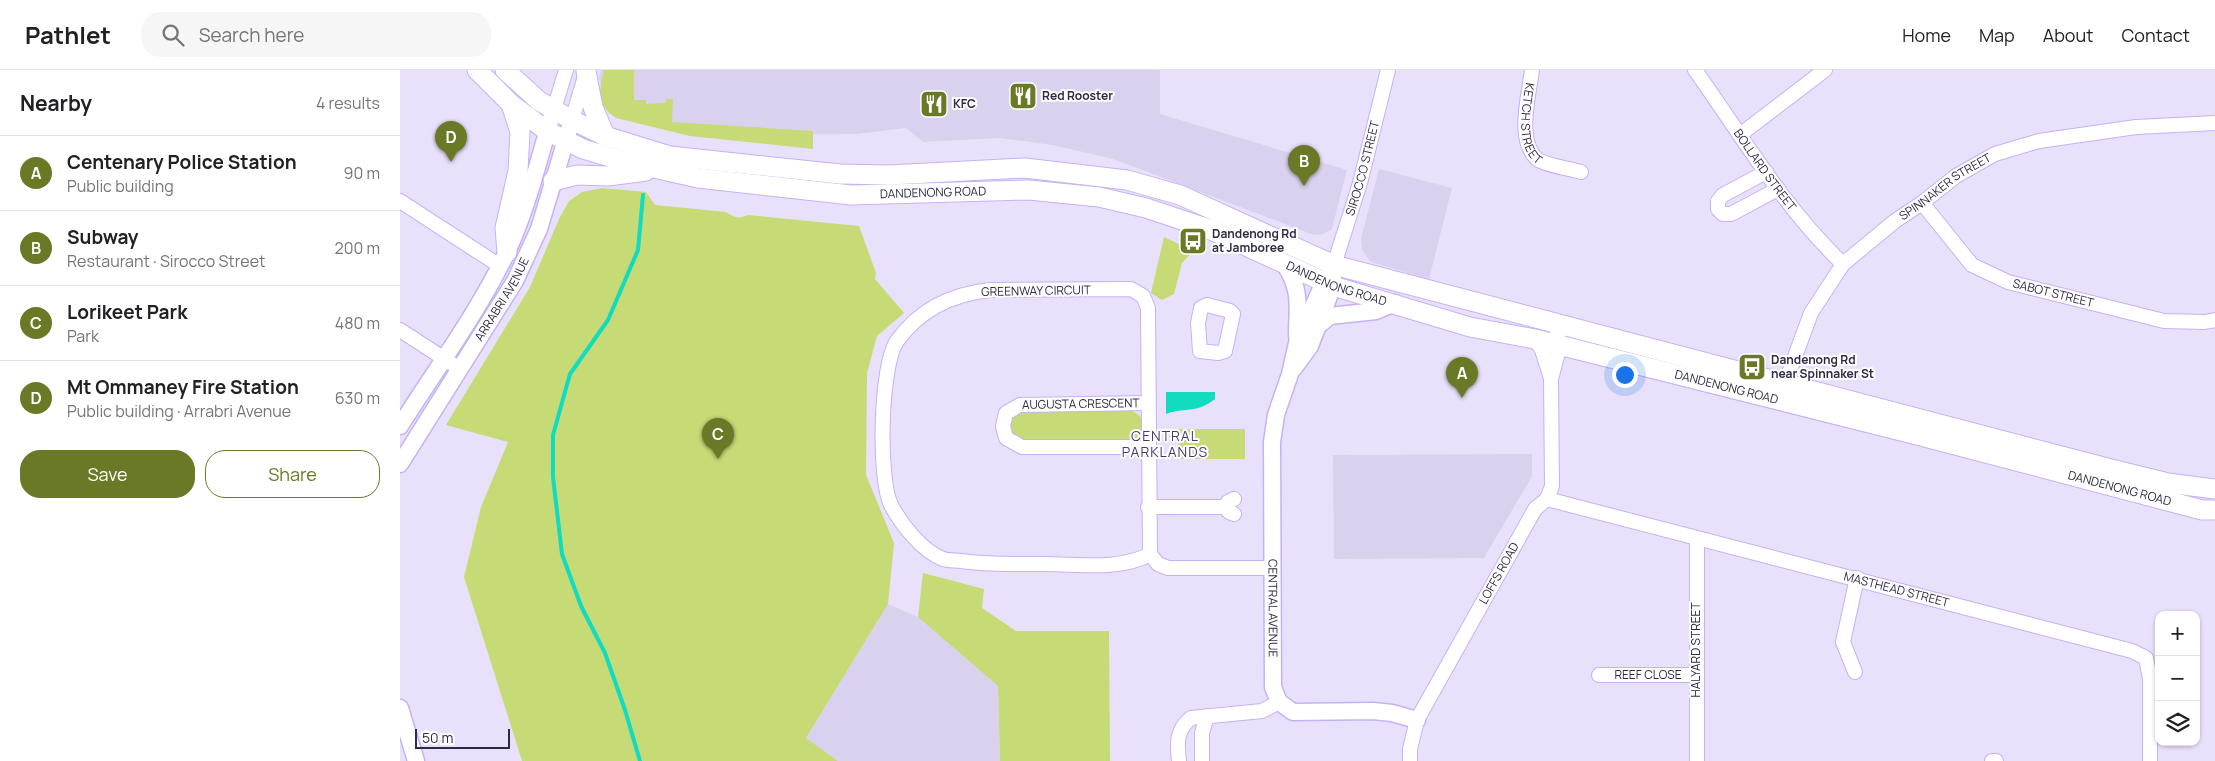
<!DOCTYPE html>
<html lang="en">
<head>
<meta charset="utf-8">
<style>
	:root { --surface:#fff; --page:#f6f6f6; --text:#202124; --muted:#757577; --line:#e0e0e0; --accent:#6a7926 }
	body { margin:0; font-family:Manrope,sans-serif; background:var(--page); color:var(--text) }
	.controls { position:absolute; right:15px; bottom:15px; display:grid; overflow:hidden; border-radius:10px; box-shadow:0 1px 4px #0004 }
	.controls button { width:45px; height:45px; display:grid; place-items:center; padding:0; border:0; border-bottom:1px solid var(--line); background:var(--surface); color:var(--text); font:25px sans-serif }
	.scale { position:absolute; left:15px; bottom:12px; width:95px; box-sizing:border-box; padding-left:5px; border:2px solid #312943; border-top:0; font-size:14px; line-height:18px; white-space:nowrap; color:#312943; -webkit-text-stroke:4px #fff; paint-order:stroke }
	.you { position:absolute; left:1224px; top:304px; width:18px; height:18px; margin:-12px; border:4px solid #fff; border-radius:50%; background:#1a73e8; box-shadow:0 0 0 8px #1a73e833 }
	.badge { display:grid; place-items:center; width:32px; height:32px; border-radius:50%; background:var(--accent); color:#fff; font-size:16px; font-weight:700 }
	.pin { position:absolute; translate:-50% -41px; filter:drop-shadow(0 1px 2px #0008) }
	.pin::after { content:''; position:absolute; top:26px; width:18px; height:15px; background:inherit; clip-path:polygon(0 0,100% 0,50% 100%) }
	.list { margin:0; padding:0; list-style:none }
	h2 { display:flex; justify-content:space-between; align-items:center; height:65px; margin:0; padding:0 20px; font-size:21px }
	h2 small { font-size:16px; font-weight:400; color:var(--muted) }
	.list li { display:grid; grid-template-columns:32px 1fr auto; gap:15px; align-items:center; box-sizing:border-box; height:75px; padding:0 20px; border-top:1px solid var(--line) }
	.list b { display:block; font-size:19px; white-space:nowrap }
	.list p { margin:0; font-size:16px; white-space:nowrap; color:var(--muted) }
	.list em { font-size:16px; font-style:normal; color:var(--muted) }
	.actions { display:flex; gap:10px; padding:15px 20px }
	.actions a { flex:1; padding:11px 0; border:1px solid var(--accent); border-radius:20px; text-align:center; font-size:18px; color:var(--accent) }
	.actions .main { background:var(--accent); color:#fff }
	.icon { flex:none; width:28px; height:28px; fill:none; stroke:currentColor; stroke-width:2; stroke-linecap:round; stroke-linejoin:round }
	.map { position:relative; flex:none; width:1815px; height:691px; overflow:hidden }
	header { display:flex; align-items:center; gap:30px; box-sizing:border-box; height:70px; padding:0 25px; background:var(--surface); border-bottom:1px solid var(--line) }
	header strong { font-size:24px }
	nav { display:flex; gap:28px; margin-inline-start:auto; font-size:18px }
	.search { width:350px; height:45px; background:var(--page); display:flex; align-items:center; gap:12px; box-sizing:border-box; padding:0 18px; border-radius:20px; color:var(--muted); font-size:19px }
	main { display:flex }
	aside { flex:1; background:var(--surface) }
	.map>svg:first-child { display:block }
</style>
</head>
<body>
<header>
<strong>Pathlet</strong>
<div class="search"><svg class="icon" aria-label="search" viewBox="0 0 24 24"><circle cx="10" cy="10" r="6"/><path d="M15 15l6 6"/></svg>Search here</div>
<nav><a>Home</a><a>Map</a><a>About</a><a>Contact</a></nav>
</header>
<main>
<aside>
<h2>Nearby<small>4 results</small></h2>
<ul class="list">
<li><span class="badge">A</span><div><b>Centenary Police Station</b><p>Public building</p></div><em>90 m</em></li>
<li><span class="badge">B</span><div><b>Subway</b><p>Restaurant · Sirocco Street</p></div><em>200 m</em></li>
<li><span class="badge">C</span><div><b>Lorikeet Park</b><p>Park</p></div><em>480 m</em></li>
<li><span class="badge">D</span><div><b>Mt Ommaney Fire Station</b><p>Public building · Arrabri Avenue</p></div><em>630 m</em></li>
</ul>
<div class="actions"><a class="main">Save</a><a>Share</a></div>
</aside>
<div class="map">
<svg width="1815" height="691" viewBox="0 0 1815 691">
	<rect width="100%" height="100%" fill="#e9e1fc"/>
	<!-- built -->
	<g fill="#dad1ef">
		<path d="M201,0H760V44L947,100L932,159L923,164L914,165L713,89L653,75L600,68L523,72L506,58L457,64L323,65L236,49L205,32L199,7Z"/>
		<path d="M979,99L1052,118L1029,209L971,192L962,180L961,168Z"/>
		<path d="M1132,384V406L1084,488L934,489L933,385Z"/>
		<path d="M488,534L518,547L598,616L600,691H438L406,668Z"/>
	</g>
	<!-- green -->
	<g fill="#c6da75">
		<path d="M204,0H234V30H246V34L265,33L266,29H273L272,52L413,61V79L290,66L216,48C196,35 199,21 204,0Z"/>
		<path d="M202,118L246,122L255,135L326,142C334,148 340,149 348,145L459,156L476,203L475,209L504,243L477,266L467,303L466,405L494,473L488,534L406,668L438,691H122L64,507L81,437L108,372L46,355L130,217L159,149L169,131L182,122Z"/>
		<path d="M764,167L793,181L782,193L774,224L762,230L751,223Z"/>
		<path d="M731,340L740,346C744,357 744,367 733,372H623C612,365 606,359 613,347L623,341Z"/>
		<path d="M779,359H845V389H780Z"/>
		<path d="M523,503L584,519L582,538L616,561H709L710,691H600L598,616L518,547Z"/>
	</g>
	<!-- water -->
	<path fill="#11dcbf" d="M766,322H815V329C796,344 785,337 766,344Z"/>
	<g fill="none" stroke-linecap="round" stroke-linejoin="round">
		<!-- stream -->
		<path stroke="#11dcbf" stroke-width="4" d="M240,691L225,640L205,583L181,536L162,484L153,407V365L170,304L208,250L238,180L243,125"/>
		<defs>
			<g id="minor">
				<path id="s1" d="M1132,0C1129,25 1116,70 1137,89C1144,95 1172,99 1181,102"/>
				<path id="s2" d="M1295,0C1342,66 1384,138 1443,194"/>
				<path d="M154,39L166,0"/>
				<path d="M172,50L186,3"/>
				<path d="M1341,64L1425,0"/>
				<path d="M1366,102L1323,125L1318,131V139L1323,144H1331L1378,119"/>
				<path d="M0,131L100,196"/>
				<path id="s3" d="M1522,133L1572,195L1608,212L1764,251L1805,252L1815,250"/>
				<path id="s4" d="M934,195L960,113L988,0"/>
				<path d="M807,235L830,241L833,244L825,281L818,283L800,281L798,253L801,238Z"/>
				<path d="M0,260L60,299"/>
				<path d="M1135,269L1142,280L1151,308"/>
				<path id="s5" d="M1382,322L1411,243L1443,194L1495,151L1522,133L1556,106L1595,84L1639,71L1736,57L1815,53"/>
				<path id="s6" d="M747,377H622L606,368L603,356L606,343L620,335L748,333"/>
				<path d="M834,429L828,432L825,437L829,442L834,444"/>
				<path id="s7" d="M1147,429C1342,481 1537,529 1732,581L1746,588L1750,609V691"/>
				<path d="M748,437H825"/>
				<path d="M1297,469V691"/>
				<path d="M750,484L748,238L743,226L731,219L590,220C552,224 520,239 497,271C480,296 478,408 491,435C501,454 522,481 543,489C548,491 556,490 562,491C589,495 617,494 645,494C679,494 719,501 750,484L758,494L768,498H872"/>
				<path d="M1455,602L1443,572L1457,508"/>
				<path id="s8" d="M1199,605H1296"/>
				<path d="M779,691C777,673 776,660 791,648L862,641L879,632"/>
				<path d="M802,691V663L807,646"/>
				<path id="s9" d="M1010,691V679L1017,650L1135,439L1147,429L1152,416L1151,309L1160,275L1156,255"/>
				<path d="M1592,691H1596"/>
			</g>
			<g id="tertiary">
				<path d="M885,195C902,221 897,237 897,266"/>
				<path id="s10" d="M934,195L924,212L897,273L890,304L876,345L872,372L873,617L879,632L893,642L973,641L992,643L1017,650"/>
				<path d="M919,255L930,246L976,241L995,233"/>
				<path d="M894,298L910,276L933,216V209"/>
				<path d="M0,356C36,299 77,244 106,184C128,138 139,87 154,39"/>
				<path id="s11" d="M0,394L115,211L139,159L172,50"/>
				<path d="M0,638L16,691"/>
			</g>
			<g id="secondary">
				<path id="s12" d="M77,0L111,34L147,61L183,79L223,91L298,108L451,125L629,120L699,127L746,138L809,159L933,216L1070,257L1135,269L1521,366L1764,430L1802,440H1815"/>
				<path d="M105,0L139,31L172,50L205,66L270,86L440,104L489,105L625,98L727,110L780,125L934,195L1711,399L1768,413L1815,419"/>
				<path d="M186,1L193,37L205,66"/>
				<path d="M153,111L177,105L208,106L246,101"/>
				<path d="M107,182L105,158L118,101L120,62L111,34"/>
			</g>
		</defs>
		<!-- minor casing -->
		<use href="#minor" stroke="#c6b1f4" stroke-width="16"/>
		<!-- tertiary casing -->
		<use href="#tertiary" stroke="#c6b1f4" stroke-width="19"/>
		<!-- secondary casing -->
		<use href="#secondary" stroke="#c6b1f4" stroke-width="21"/>
		<!-- minor -->
		<use href="#minor" stroke="#fff" stroke-width="14"/>
		<!-- tertiary -->
		<use href="#tertiary" stroke="#fff" stroke-width="16"/>
		<!-- secondary -->
		<use href="#secondary" stroke="#fff" stroke-width="19"/>
	</g>
	<!-- icons -->
	<defs>
		<symbol id="restaurant-square" viewBox="-11 -11 22 22"><rect x="-9" y="-9" width="18" height="18" rx="4" fill="#6a7926" stroke="#fff"/><path d="M-5-6h1v4h1v-4h1v4h1v-4h1v5L-1.5 .5V6h-2V.5L-5-1ZM5-6V6H3V1.5H1.5Q1.5-4 5-6Z" fill="#fff"/></symbol>
		<symbol id="bus-square" viewBox="-11 -11 22 22"><rect x="-9" y="-9" width="18" height="18" rx="4" fill="#6a7926" stroke="#fff"/><path d="M-5-6H5V4H4V6H2V4H-2V6H-4V4H-5ZM-3.5-4V0h7V-4ZM-3.5 1.2v1.5H-2V1.2ZM2 1.2v1.5H3.5V1.2Z" fill="#fff"/></symbol>
	</defs>
	<g fill-rule="evenodd">
		<use href="#restaurant-square" x="607" y="10" width="32" height="32"/>
		<use href="#restaurant-square" x="518" y="18" width="32" height="32"/>
		<use href="#bus-square" x="777" y="155" width="32" height="32"/>
		<use href="#bus-square" x="1336" y="281" width="32" height="32"/>
	</g>
	<g text-anchor="middle" stroke-width="4" stroke-linejoin="round" paint-order="stroke">
		<!-- poi labels -->
		<g font-size="12" font-weight="bold" fill="#312943" stroke="#fff" text-anchor="start">
			<text x="642" y="30">Red Rooster</text>
			<text x="553" y="38">KFC</text>
			<text x="812" y="168">Dandenong Rd<tspan x="812" dy="14">at Jamboree</tspan></text>
			<text x="1371" y="294">Dandenong Rd<tspan x="1371" dy="14">near Spinnaker St</tspan></text>
		</g>
		<!-- street labels -->
		<g font-size="12" fill="#312943" stroke="#fff">
			<text dy="4" stroke="none"><textPath href="#s1" startOffset="55">KETCH STREET</textPath></text>
			<text dy="4" stroke="none"><textPath href="#s4" startOffset="101">SIROCCO STREET</textPath></text>
			<text dy="4" stroke="none"><textPath href="#s2" startOffset="122">BOLLARD STREET</textPath></text>
			<text dy="4" stroke="none"><textPath href="#s5" startOffset="271">SPINNAKER STREET</textPath></text>
			<text dy="4" stroke="none"><textPath href="#s12" startOffset="488">DANDENONG ROAD</textPath></text>
			<text dy="4" stroke="none"><textPath href="#s12" startOffset="908">DANDENONG ROAD</textPath></text>
			<text transform="translate(636 221) rotate(-1)" y="4">GREENWAY CIRCUIT</text>
			<text dy="4" stroke="none"><textPath href="#s3" startOffset="166">SABOT STREET</textPath></text>
			<text dy="4" stroke="none"><textPath href="#s11" startOffset="194">ARRABRI AVENUE</textPath></text>
			<text dy="4" stroke="none"><textPath href="#s12" startOffset="1312">DANDENONG ROAD</textPath></text>
			<text dy="4" stroke="none"><textPath href="#s6" startOffset="246">AUGUSTA CRESCENT</textPath></text>
			<text dy="4" stroke="none"><textPath href="#s12" startOffset="1718">DANDENONG ROAD</textPath></text>
			<text dy="4" stroke="none"><textPath href="#s9" startOffset="210">LOFFS ROAD</textPath></text>
			<text dy="4" stroke="none"><textPath href="#s7" startOffset="361">MASTHEAD STREET</textPath></text>
			<text dy="4" stroke="none"><textPath href="#s10" startOffset="355">CENTRAL AVENUE</textPath></text>
			<text transform="translate(1296 580) rotate(-90)" y="4">HALYARD STREET</text>
			<text dy="4" stroke="none"><textPath href="#s8" startOffset="49">REEF CLOSE</textPath></text>
		</g>
		<!-- neighbourhood labels -->
		<g font-size="14" letter-spacing="1" fill="#4c3871" stroke="#fff">
			<text x="765" y="371">CENTRAL<tspan x="765" dy="16">PARKLANDS</tspan></text>
		</g>
	</g>
</svg>
<div class="controls">
<button>+</button>
<button>−</button>
<button><svg class="icon" aria-label="layers" viewBox="0 0 24 24"><path d="M12 4l9 5-9 5-9-5zM3 14l9 5 9-5"/></svg></button>
</div>
<div class="scale">50 m</div>
<div class="you"></div>
<div class="pin badge" style="left:1062px;top:328px">A</div>
<div class="pin badge" style="left:904px;top:116px">B</div>
<div class="pin badge" style="left:318px;top:389px">C</div>
<div class="pin badge" style="left:51px;top:92px">D</div>
</div>
</main>
</body>
</html>
